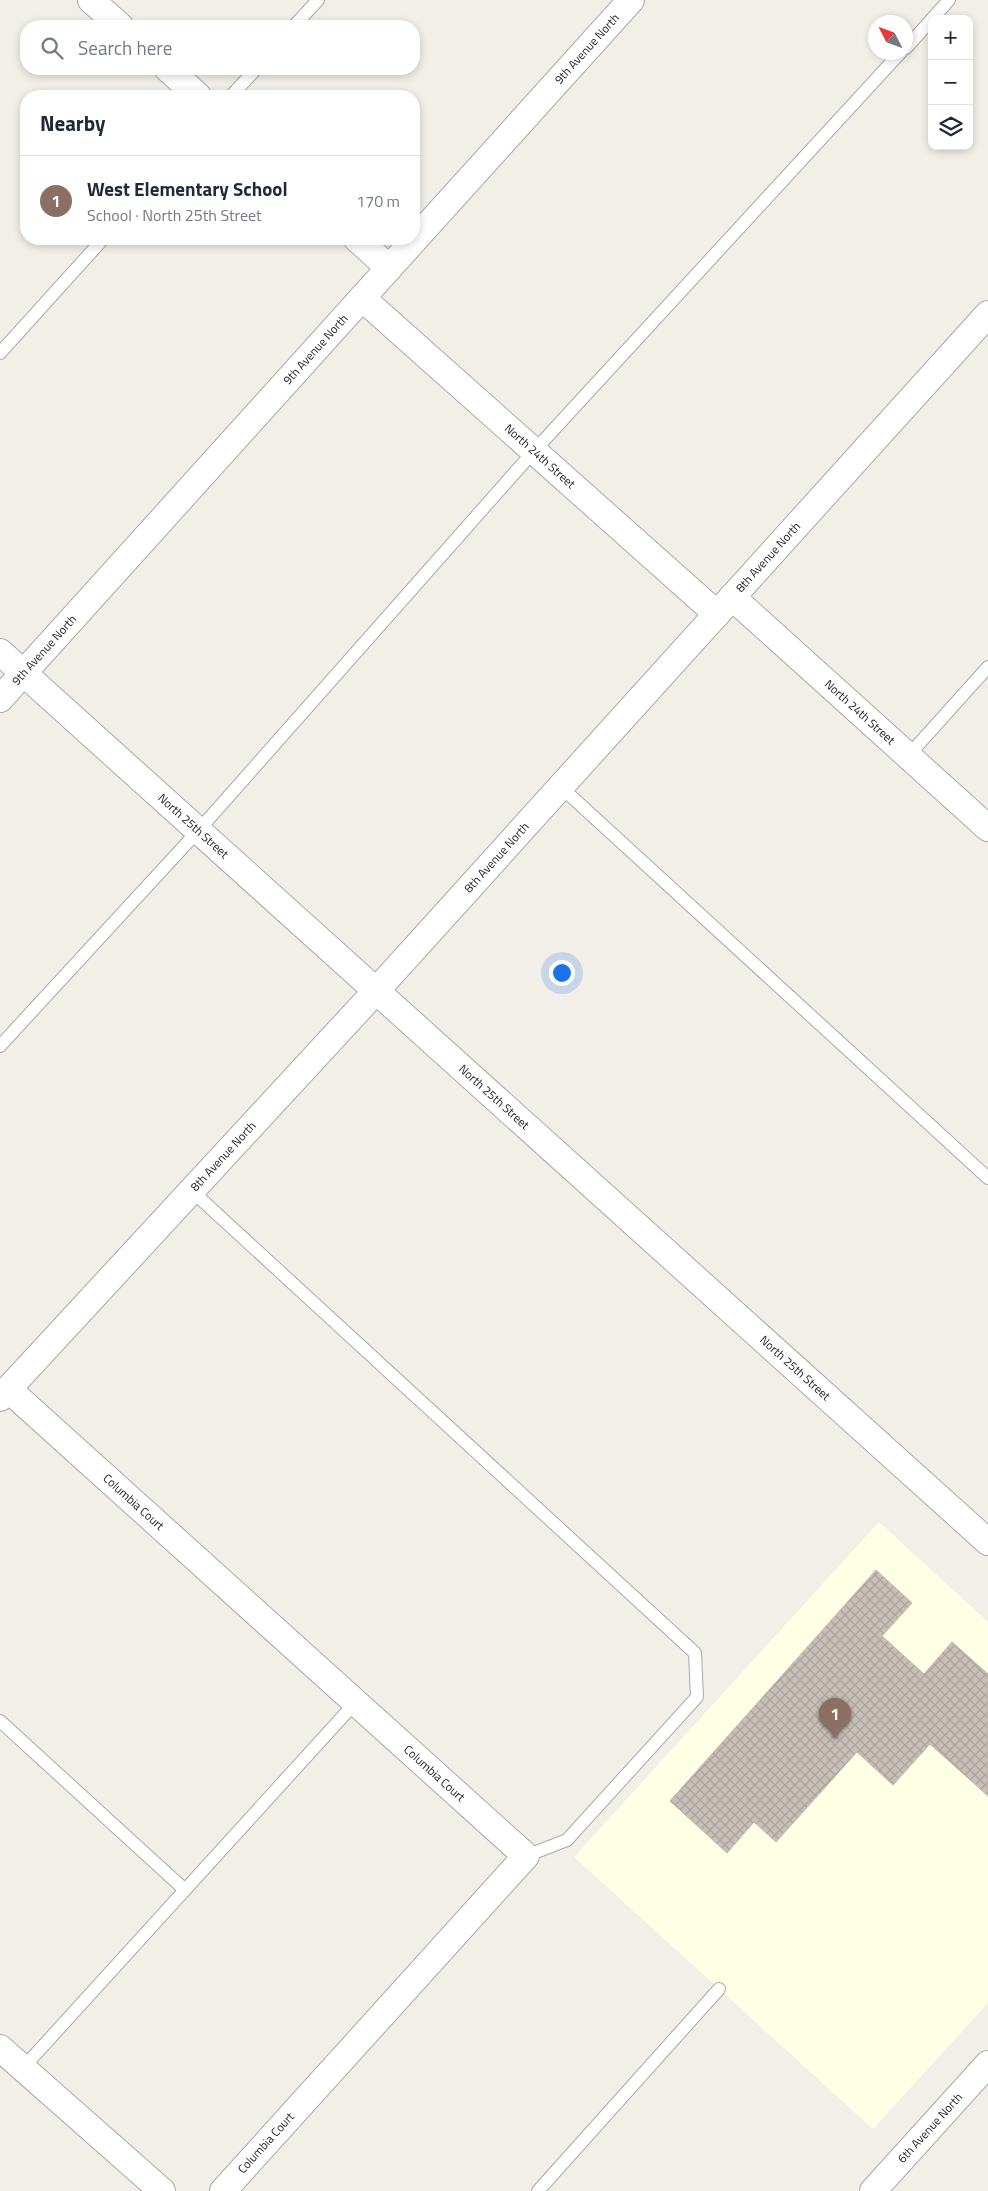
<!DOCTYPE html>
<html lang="en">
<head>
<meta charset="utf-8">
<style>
	:root { --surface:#fff; --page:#f2f2f3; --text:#1f2937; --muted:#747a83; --line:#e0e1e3; --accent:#d40000 }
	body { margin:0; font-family:"Titillium Web",sans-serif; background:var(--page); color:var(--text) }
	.controls { position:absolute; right:15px; top:15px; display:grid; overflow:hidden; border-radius:10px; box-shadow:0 2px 8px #0003 }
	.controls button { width:45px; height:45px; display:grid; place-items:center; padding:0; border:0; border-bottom:1px solid var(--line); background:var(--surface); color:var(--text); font:25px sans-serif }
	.compass { position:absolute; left:868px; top:15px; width:45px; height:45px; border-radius:50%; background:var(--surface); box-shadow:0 2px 8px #0003; rotate:312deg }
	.you { position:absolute; left:561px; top:972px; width:18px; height:18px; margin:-12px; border:4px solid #fff; border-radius:50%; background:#1a73e8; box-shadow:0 0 0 8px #1a73e833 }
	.badge { display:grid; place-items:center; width:32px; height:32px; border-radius:50%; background:var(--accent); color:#fff; font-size:16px; font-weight:700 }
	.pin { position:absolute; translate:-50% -41px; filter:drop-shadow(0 1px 2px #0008) }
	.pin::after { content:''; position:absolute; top:26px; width:18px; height:15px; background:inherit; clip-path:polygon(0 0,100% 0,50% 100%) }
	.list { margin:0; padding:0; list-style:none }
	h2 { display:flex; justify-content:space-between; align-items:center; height:65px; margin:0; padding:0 20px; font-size:21px }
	h2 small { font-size:16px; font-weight:400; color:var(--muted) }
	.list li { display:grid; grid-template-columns:32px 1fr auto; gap:15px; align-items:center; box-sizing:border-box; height:90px; padding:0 20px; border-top:1px solid var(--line) }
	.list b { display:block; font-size:19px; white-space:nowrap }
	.list p { margin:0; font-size:16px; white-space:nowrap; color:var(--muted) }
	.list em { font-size:16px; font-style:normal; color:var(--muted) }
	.icon { flex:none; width:28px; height:28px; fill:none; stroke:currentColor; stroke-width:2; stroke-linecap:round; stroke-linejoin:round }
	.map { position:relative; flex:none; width:988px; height:2191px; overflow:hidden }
	.search { position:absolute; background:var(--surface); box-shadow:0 2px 8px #0003; left:20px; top:20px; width:400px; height:55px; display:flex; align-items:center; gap:12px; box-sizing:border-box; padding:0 18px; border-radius:20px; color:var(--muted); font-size:19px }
	.panel { position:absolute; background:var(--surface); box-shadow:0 2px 8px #0003; left:20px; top:90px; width:400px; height:155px; border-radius:20px }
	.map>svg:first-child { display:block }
</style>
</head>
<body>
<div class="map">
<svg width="988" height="2191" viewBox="0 0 988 2191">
	<defs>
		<pattern id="building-cross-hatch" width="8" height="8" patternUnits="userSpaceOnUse" patternTransform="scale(1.25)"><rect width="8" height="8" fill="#c7bfb8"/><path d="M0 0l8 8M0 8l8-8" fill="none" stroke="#aba49e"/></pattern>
	</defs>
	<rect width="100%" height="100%" fill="#f2efe9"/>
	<!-- education -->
	<path fill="#ffffe5" d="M879,1522L988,1622V2003L873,2129L574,1857Z"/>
	<!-- building -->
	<path fill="url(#building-cross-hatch)" stroke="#c4b6ab" d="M876,1570L912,1603L882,1636L924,1674L952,1642L988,1674V1796L930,1744L893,1785L857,1752L776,1842L754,1822L727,1853L670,1801Z"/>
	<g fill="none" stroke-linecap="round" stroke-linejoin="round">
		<defs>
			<g id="lane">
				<path d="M932,19L949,0"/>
				<path d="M294,26L318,0"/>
				<path d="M906,48L932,19"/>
				<path d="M231,96L256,69"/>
				<path d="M0,353L103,239"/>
				<path d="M908,756L988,667"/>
				<path d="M561,787L988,1178"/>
				<path d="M0,1046L198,831L534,451L901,52"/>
				<path d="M192,1191L695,1653L697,1697L567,1840L526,1856"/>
				<path d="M0,1721L185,1890"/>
				<path d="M23,2068L355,1703"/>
				<path d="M538,2191L719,1989"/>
			</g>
			<g id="street">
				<path d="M91,0L120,26"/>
				<path d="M168,69L198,96"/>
				<path d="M357,239L389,268"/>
				<path id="s1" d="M362,298L717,614"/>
				<path id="s2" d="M732,597L988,828"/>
				<path id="s3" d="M0,652L988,1542"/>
				<path id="s4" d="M0,699L631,0"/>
				<path id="s5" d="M8,1389L526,1856L223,2191"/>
				<path id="s6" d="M0,1398L376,991L988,314"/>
				<path d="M0,2048L162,2191"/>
				<path id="s7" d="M873,2191L988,2064"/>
			</g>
		</defs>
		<!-- lane casing -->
		<use href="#lane" stroke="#a9a9a9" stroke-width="14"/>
		<!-- street casing -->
		<use href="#street" stroke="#a9a9a9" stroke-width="28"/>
		<!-- lane -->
		<use href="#lane" stroke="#fff" stroke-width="12"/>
		<!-- street -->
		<use href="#street" stroke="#fff" stroke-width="26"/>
	</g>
	<g text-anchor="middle" stroke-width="5" stroke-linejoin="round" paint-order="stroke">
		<!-- street labels -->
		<g font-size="12" fill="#222" stroke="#fff">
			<text dy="4" stroke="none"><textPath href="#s4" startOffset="876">9th Avenue North</textPath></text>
			<text dy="4" stroke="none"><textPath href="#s4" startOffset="471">9th Avenue North</textPath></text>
			<text dy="4" stroke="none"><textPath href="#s1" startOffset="238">North 24th Street</textPath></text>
			<text dy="4" stroke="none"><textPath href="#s6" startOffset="1139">8th Avenue North</textPath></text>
			<text dy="4" stroke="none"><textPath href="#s4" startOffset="66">9th Avenue North</textPath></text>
			<text dy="4" stroke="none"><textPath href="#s2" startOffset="172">North 24th Street</textPath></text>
			<text dy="4" stroke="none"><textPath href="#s3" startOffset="260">North 25th Street</textPath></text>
			<text dy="4" stroke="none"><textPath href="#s6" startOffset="734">8th Avenue North</textPath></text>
			<text dy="4" stroke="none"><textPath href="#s3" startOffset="665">North 25th Street</textPath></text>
			<text dy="4" stroke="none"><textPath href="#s6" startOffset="329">8th Avenue North</textPath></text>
			<text dy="4" stroke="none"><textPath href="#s3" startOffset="1070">North 25th Street</textPath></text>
			<text dy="4" stroke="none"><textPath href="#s5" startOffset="169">Columbia Court</textPath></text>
			<text dy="4" stroke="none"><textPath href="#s5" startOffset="574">Columbia Court</textPath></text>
			<text dy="4" stroke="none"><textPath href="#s7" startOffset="85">6th Avenue North</textPath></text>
			<text transform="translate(266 2143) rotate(-48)" y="4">Columbia Court</text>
		</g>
	</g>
</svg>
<div class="controls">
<button>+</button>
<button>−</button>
<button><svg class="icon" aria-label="layers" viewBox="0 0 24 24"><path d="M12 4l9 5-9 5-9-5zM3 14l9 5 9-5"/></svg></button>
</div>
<svg class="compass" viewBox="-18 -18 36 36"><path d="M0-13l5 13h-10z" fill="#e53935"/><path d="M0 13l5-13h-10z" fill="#747a83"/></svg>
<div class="you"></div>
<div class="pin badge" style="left:835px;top:1739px;background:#8d6e63">1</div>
<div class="search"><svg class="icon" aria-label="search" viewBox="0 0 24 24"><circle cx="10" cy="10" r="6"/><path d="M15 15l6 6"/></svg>Search here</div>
<section class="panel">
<h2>Nearby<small></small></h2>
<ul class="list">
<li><span class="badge" style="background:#8d6e63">1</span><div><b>West Elementary School</b><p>School · North 25th Street</p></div><em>170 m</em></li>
</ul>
</section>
</div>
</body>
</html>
